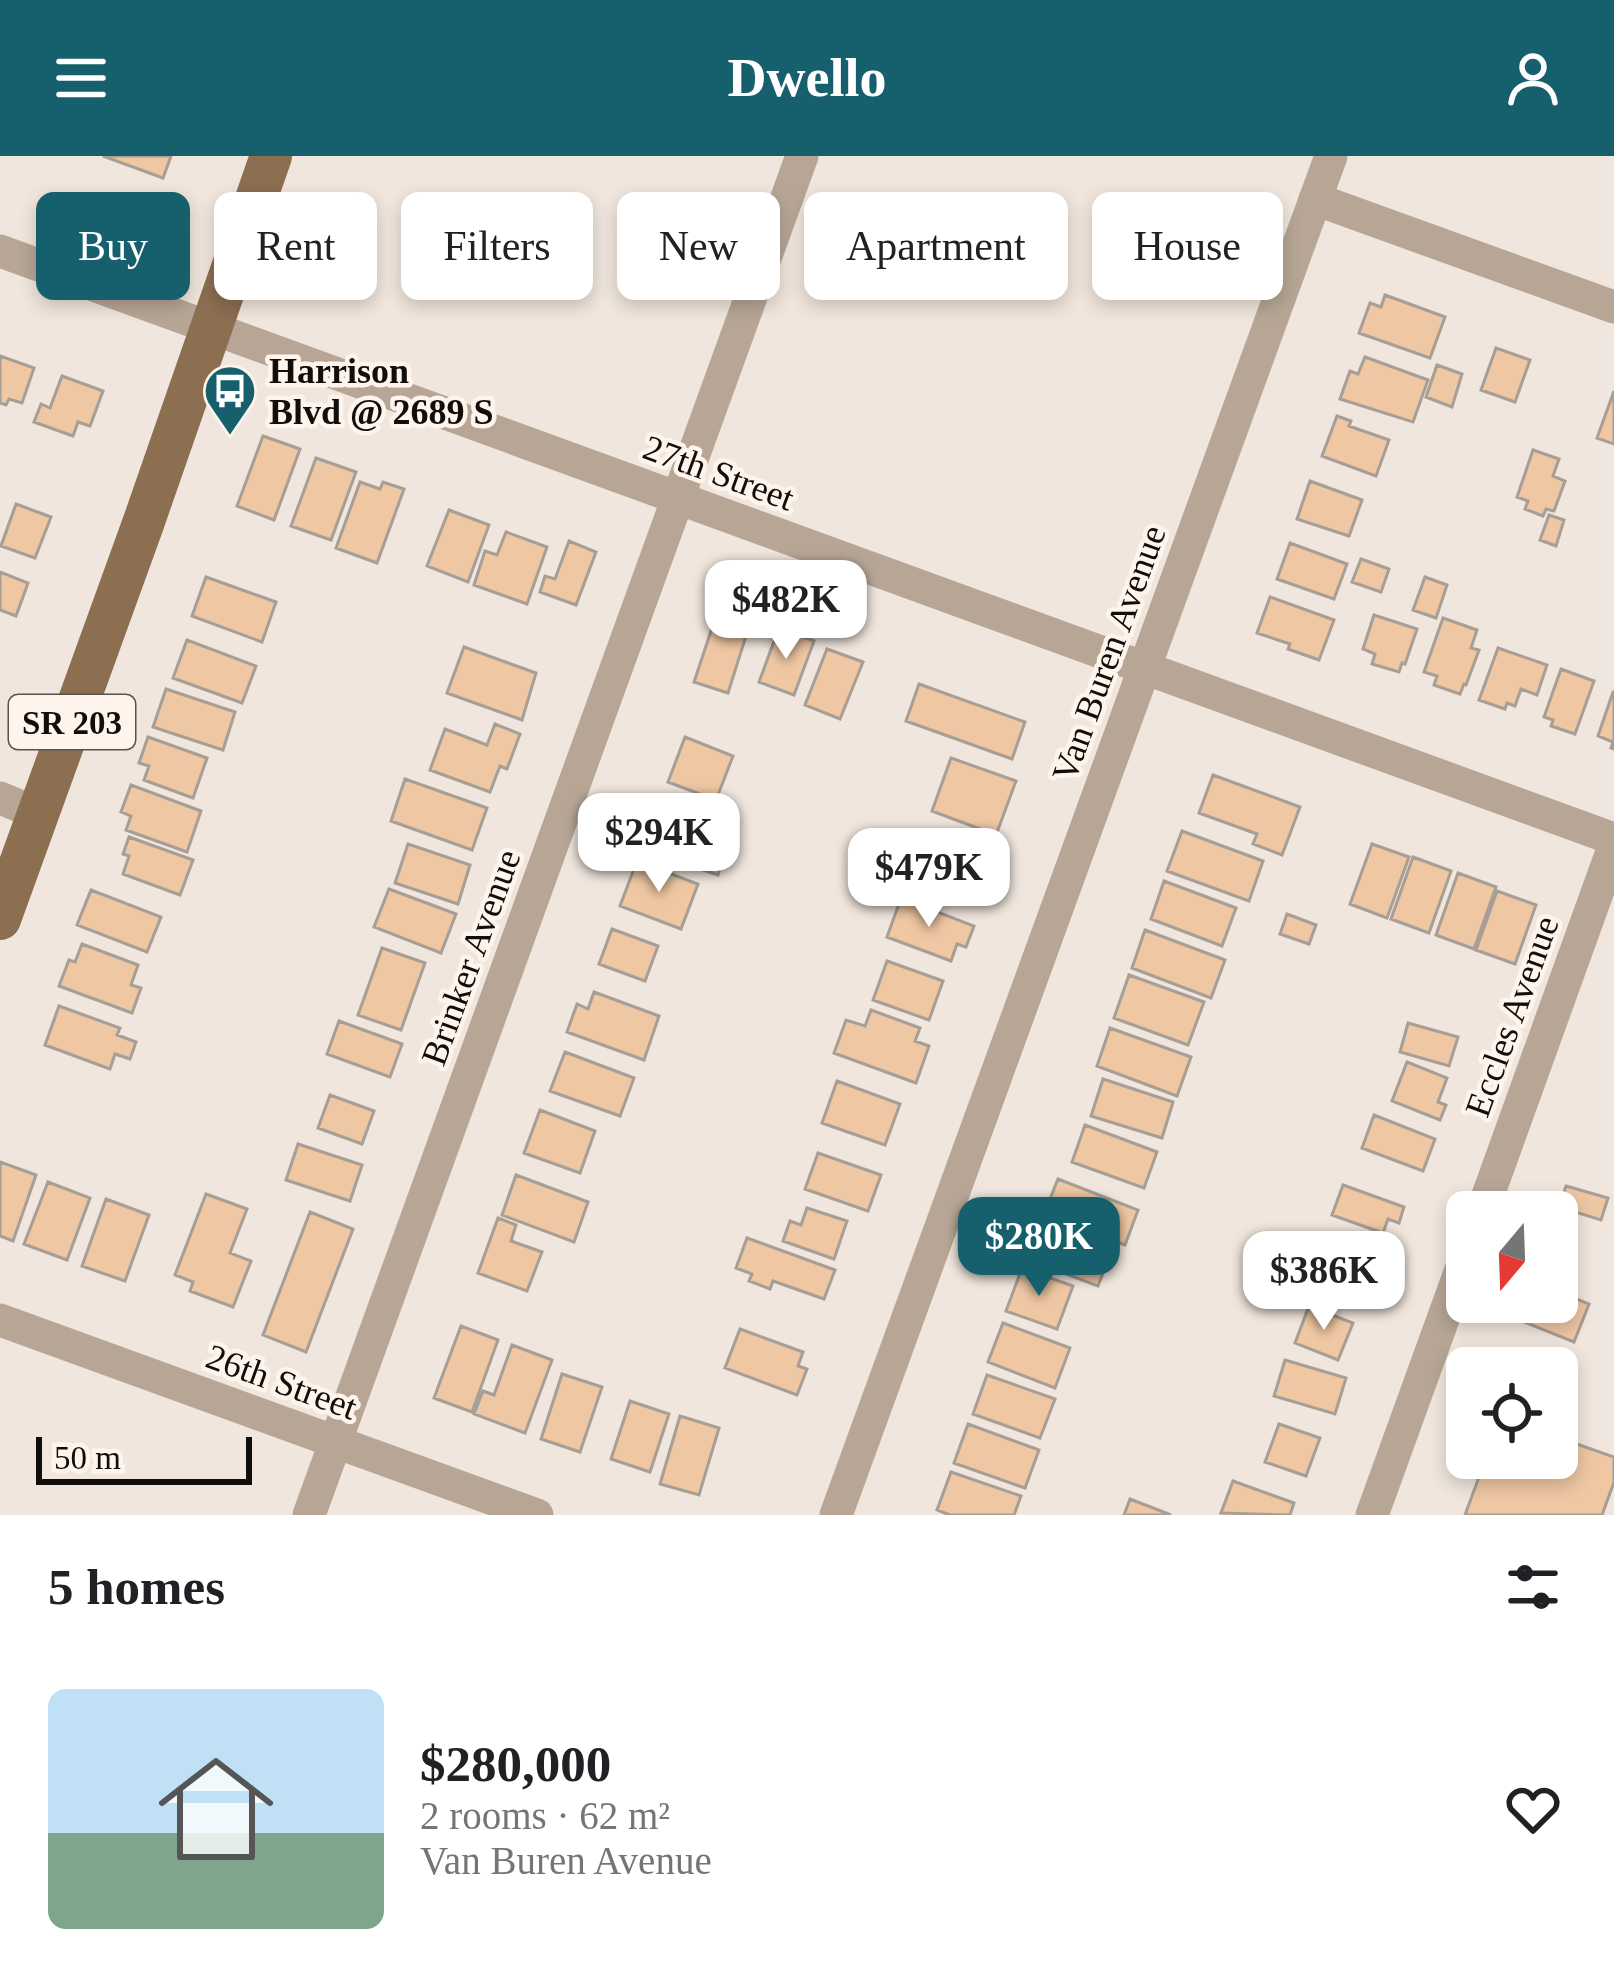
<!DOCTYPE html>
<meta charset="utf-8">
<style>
body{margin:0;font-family:"Times New Roman",serif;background:#f6f6f6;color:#202124;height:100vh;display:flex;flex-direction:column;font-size:45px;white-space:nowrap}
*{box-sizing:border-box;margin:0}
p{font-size:39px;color:#757577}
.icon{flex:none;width:66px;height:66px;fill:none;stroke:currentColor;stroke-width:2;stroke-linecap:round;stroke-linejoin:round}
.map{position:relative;height:1359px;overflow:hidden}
.drawer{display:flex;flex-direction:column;background:#fff;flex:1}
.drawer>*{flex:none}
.banner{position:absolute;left:36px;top:36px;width:1542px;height:108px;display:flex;gap:24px}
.needle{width:78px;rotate:199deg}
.controls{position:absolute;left:1446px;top:1035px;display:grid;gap:24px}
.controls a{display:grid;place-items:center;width:132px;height:132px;border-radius:18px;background:#fff;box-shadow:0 6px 18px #0003;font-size:60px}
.scale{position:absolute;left:36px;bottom:30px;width:216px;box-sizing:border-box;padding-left:12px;border:6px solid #100d0a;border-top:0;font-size:33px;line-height:42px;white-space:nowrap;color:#100d0a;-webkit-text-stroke:9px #fef4eb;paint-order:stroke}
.price{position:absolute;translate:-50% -102px;padding:0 27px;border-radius:24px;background:#fff;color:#222;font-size:39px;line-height:78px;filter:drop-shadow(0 3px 6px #0008)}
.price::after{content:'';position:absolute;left:50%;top:72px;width:36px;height:27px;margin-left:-18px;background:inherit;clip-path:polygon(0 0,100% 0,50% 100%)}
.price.selected{background:#16606e;color:#fff}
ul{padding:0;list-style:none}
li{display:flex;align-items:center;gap:36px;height:300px;padding:0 48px}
li span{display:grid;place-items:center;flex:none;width:336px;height:240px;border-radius:18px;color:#555}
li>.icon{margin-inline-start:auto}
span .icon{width:144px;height:144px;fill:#fffc;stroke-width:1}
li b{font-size:51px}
h2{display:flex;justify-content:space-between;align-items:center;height:144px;padding:0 48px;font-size:51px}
.tag{padding:0 42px;border-radius:18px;background:#fff;box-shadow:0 6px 18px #0003;font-size:42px;line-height:108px}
.tag.selected{background:#16606e;color:#fff}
header{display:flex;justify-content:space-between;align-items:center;height:156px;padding:0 48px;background:#16606e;color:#fff;font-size:54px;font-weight:700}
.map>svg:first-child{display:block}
.building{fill:#efc7a3;stroke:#a79e95;stroke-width:3}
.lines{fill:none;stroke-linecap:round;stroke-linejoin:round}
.minor{stroke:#b7a696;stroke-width:33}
.major{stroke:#8c6e51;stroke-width:42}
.labels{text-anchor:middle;stroke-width:9;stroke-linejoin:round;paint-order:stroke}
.shield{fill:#fef4eb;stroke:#57524e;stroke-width:3}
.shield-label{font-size:33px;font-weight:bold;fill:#100d0a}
.poi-label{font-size:36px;font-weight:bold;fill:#100d0a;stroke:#fef4eb;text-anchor:start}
.street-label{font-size:36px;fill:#100d0a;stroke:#fef4eb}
</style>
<header><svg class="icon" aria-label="menu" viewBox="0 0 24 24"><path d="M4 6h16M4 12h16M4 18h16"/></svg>Dwello<svg class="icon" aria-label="person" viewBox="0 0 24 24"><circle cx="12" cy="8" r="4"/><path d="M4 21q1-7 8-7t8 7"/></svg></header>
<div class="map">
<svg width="1614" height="1359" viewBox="0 0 1614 1359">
<rect width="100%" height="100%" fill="#f0e6dd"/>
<path class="building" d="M103,0H171L163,22Z
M1385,139L1445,161L1430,202L1359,177L1370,147L1381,151Z
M1496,192L1530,204L1515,246L1481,234Z
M0,200L34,212L22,247L9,243L6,249L0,247Z
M1365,201L1428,224L1413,266L1340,243L1350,215L1358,218Z
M1437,209L1462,218L1452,251L1426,241Z
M62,220L103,235L90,270L78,266L73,280L34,266L41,248L50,252Z
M1614,235V288L1597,282Z
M1337,260L1351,265L1349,270L1389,284L1376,320L1322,300Z
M263,280L300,293L274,364L237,350Z
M1533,294L1559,303L1553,320L1565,325L1554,355L1546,353L1543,360L1525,353L1528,345L1517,341Z
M316,302L356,316L331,384L291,370Z
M1310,325L1362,344L1349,380L1297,363Z
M360,326L380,333L383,326L404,333L377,407L336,392Z
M16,348L51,361L35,402L1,390Z
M449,354L489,369L468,426L427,410Z
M1549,359L1564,364L1556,390L1540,384Z
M506,376L547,391L527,448L474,429L485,395L497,399Z
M569,385L596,396L576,449L540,436L545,420L555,423Z
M1290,387L1347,408L1334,443L1277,423Z
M1361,403L1389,413L1381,436L1352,426Z
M0,416L28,427L16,460L0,454Z
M206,421L276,446L262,486L192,460Z
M1425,421L1447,429L1436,462L1413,454Z
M1270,441L1334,464L1319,504L1288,493L1290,488L1257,477Z
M1374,459L1417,473L1405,508L1402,507L1399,516L1372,508L1375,498L1363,493Z
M1443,462L1477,474L1471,492L1479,494L1466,529L1464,528L1460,538L1434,529L1437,520L1424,516Z
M713,469L746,480L728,537L694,526Z
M779,472L814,485L794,539L759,526Z
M187,484L256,510L242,547L173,522Z
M464,491L536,517L522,564L447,537Z
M1498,492L1547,509L1537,539L1521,533L1515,550L1507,547L1505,553L1479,544Z
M827,493L863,506L840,563L805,549Z
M1561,513L1594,525L1575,578L1551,570L1553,564L1544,561Z
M919,528L1025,566L1012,603L906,565Z
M166,533L235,556L223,594L153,571Z
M1613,536H1614V593L1611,592L1613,586L1598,580Z
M495,568L520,578L507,613L500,610L490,636L430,614L445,573L487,589Z
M148,581L207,602L193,642L144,624L149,610L139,607Z
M685,581L733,600L716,644L668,626Z
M951,602L1016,625L996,679L932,655Z
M1213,619L1300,651L1282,699L1253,688L1257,678L1199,657Z
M405,623L487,652L472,694L391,665Z
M131,629L201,655L187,696L126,674L131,660L121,656Z
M661,648L724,668L715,693L725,696L718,719L636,691L645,663L655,666Z
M1182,675L1263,705L1249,745L1167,715Z
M129,681L193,704L180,739L123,718L129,700L123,698Z
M923,682L986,703L981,716L991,720L981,747L909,721Z
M408,688L470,709L458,748L395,727Z
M1372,688L1409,701L1387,762L1350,748Z
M1413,701L1451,715L1429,777L1391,763Z
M637,705L698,728L681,773L620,750Z
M1458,717L1496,731L1474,793L1436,779Z
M1164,725L1236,752L1222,790L1151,763Z
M389,733L456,758L441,797L374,771Z
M91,734L161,761L147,796L77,769Z
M1497,735L1536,749L1515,808L1476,794Z
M901,742L974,770L966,791L957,788L951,805L887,781Z
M1287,758L1316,769L1309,788L1280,778Z
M612,773L658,790L645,825L599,808Z
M1145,774L1225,804L1211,842L1132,812Z
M82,788L138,809L131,829L141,832L132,857L59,830L69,804L75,806Z
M382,792L425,807L401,874L358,859Z
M887,805L943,825L929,864L873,844Z
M1129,819L1204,846L1188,889L1114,862Z
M594,836L659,860L644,904L567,876L577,848L588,853Z
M59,850L120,872L117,879L136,886L130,903L115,898L110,913L45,889Z
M871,854L920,872L915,885L929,890L916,927L834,897L846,864L865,870Z
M339,865L402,888L390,921L327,898Z
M1408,867L1458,881L1449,910L1400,896Z
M1110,872L1191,901L1177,940L1097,910Z
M565,896L634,922L620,960L550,935Z
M1407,906L1447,922L1438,946L1446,949L1440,964L1392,945Z
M1103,923L1173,946L1162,982L1091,960Z
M837,925L900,948L885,989L822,967Z
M330,939L374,955L362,988L318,972Z
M540,954L595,975L580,1017L524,997Z
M1374,959L1435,983L1423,1015L1362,992Z
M1085,969L1157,996L1144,1032L1072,1006Z
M298,988L362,1009L350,1045L286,1024Z
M818,997L881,1019L868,1055L805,1033Z
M0,1006L36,1019L13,1085L0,1080Z
M516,1019L588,1046L574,1086L502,1059Z
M1058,1023L1138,1054L1125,1089L1044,1058Z
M48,1026L90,1042L67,1104L24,1088Z
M1343,1029L1404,1051L1399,1067L1388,1063L1383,1077L1332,1059Z
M1566,1030L1608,1042L1601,1064L1559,1051Z
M206,1038L247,1053L230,1097L251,1105L233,1151L190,1135L193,1126L175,1119Z
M106,1043L149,1059L125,1125L82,1110Z
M807,1052L847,1065L834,1103L783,1085L790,1065L801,1069Z
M310,1056L353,1073L306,1196L263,1179Z
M498,1062L516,1069L511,1085L542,1096L527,1135L478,1117Z
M1038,1067L1111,1096L1098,1130L1024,1102Z
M747,1082L835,1114L824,1143L773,1125L770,1133L749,1125L752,1118L736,1112Z
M1336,1084L1383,1101L1376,1119L1385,1123L1377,1145L1321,1125Z
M1022,1112L1073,1130L1057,1173L1006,1155Z
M1557,1135L1589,1148L1574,1186L1524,1166L1532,1146H1557Z
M1309,1150L1353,1167L1338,1204L1295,1187Z
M1003,1167L1070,1192L1055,1232L988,1206Z
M461,1170L498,1184L472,1256L434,1242Z
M740,1173L803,1196L798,1210L807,1213L797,1239L725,1212Z
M512,1189L552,1204L525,1277L474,1258L483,1235L494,1239Z
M1285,1204L1346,1222L1335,1258L1274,1240Z
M562,1218L602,1231L580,1296L541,1283Z
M987,1219L1055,1243L1040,1282L973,1258Z
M630,1245L669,1258L650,1316L611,1303Z
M680,1260L719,1272L699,1339L660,1328Z
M968,1268L1039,1294L1025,1332L954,1307Z
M1279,1268L1320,1282L1306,1320L1265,1306Z
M1557,1281L1614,1301V1326L1602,1359H1465L1486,1302H1557Z
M951,1316L1021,1340L1014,1359H950L937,1354Z
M1233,1325L1294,1347L1290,1359L1221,1357Z
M1130,1343L1171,1359H1124Z"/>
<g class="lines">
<path class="minor" d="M1315,43L1614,151
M0,95L1614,683
M0,642L39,658
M1482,1056L1614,690
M0,1164L537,1359
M309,1359L802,0
M836,1359L1331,0
M1372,1359L1467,1097"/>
<path class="major" d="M0,763L143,368L271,0"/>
</g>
<defs>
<g id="bus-pin" transform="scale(2.7)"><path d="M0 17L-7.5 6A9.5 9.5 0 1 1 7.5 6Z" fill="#16606e" stroke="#fef4eb"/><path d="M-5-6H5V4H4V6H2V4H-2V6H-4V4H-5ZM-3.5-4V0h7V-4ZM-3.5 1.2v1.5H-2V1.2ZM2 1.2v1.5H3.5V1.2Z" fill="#fff"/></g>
</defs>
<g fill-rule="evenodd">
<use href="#bus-pin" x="230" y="235"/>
</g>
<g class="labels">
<rect class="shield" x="9" y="539" width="126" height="54" rx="9"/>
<g class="shield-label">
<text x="72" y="578">SR 203</text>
</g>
<g class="poi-label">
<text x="269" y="227">Harrison<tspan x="269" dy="41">Blvd @ 2689 S</tspan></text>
</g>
<g class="street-label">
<text transform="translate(719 316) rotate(20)" y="13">27th Street</text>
<text transform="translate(1108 497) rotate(-70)" y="13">Van Buren Avenue</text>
<text transform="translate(470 801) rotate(-70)" y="13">Brinker Avenue</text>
<text transform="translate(1511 860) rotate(-70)" y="13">Eccles Avenue</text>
<text transform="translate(282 1225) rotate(20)" y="13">26th Street</text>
</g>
</g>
</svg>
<div class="controls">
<a><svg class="needle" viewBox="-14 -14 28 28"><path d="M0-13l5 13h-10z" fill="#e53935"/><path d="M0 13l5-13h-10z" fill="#757577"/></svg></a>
<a><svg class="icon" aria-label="locate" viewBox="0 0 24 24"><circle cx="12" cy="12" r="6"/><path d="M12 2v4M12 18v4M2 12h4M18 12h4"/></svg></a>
</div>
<div class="scale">50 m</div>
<b class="price" style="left:786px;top:506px">$482K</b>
<b class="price" style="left:659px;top:739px">$294K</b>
<b class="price" style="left:929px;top:774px">$479K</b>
<b class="price selected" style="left:1039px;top:1143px">$280K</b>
<b class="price" style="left:1324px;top:1177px">$386K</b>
<div class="banner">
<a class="tag selected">Buy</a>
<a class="tag">Rent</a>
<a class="tag">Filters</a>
<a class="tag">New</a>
<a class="tag">Apartment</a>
<a class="tag">House</a>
</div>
</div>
<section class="drawer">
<h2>5 homes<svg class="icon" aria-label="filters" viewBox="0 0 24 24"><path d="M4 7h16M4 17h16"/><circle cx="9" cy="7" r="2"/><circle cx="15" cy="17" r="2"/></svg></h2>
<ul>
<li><span style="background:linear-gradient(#bfe0f5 60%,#7fa58c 0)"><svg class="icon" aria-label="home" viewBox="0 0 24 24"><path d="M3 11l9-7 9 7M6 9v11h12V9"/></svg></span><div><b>$280,000</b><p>2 rooms · 62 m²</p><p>Van Buren Avenue</p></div><svg class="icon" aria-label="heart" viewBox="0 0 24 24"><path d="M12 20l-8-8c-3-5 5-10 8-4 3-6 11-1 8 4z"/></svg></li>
</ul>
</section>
